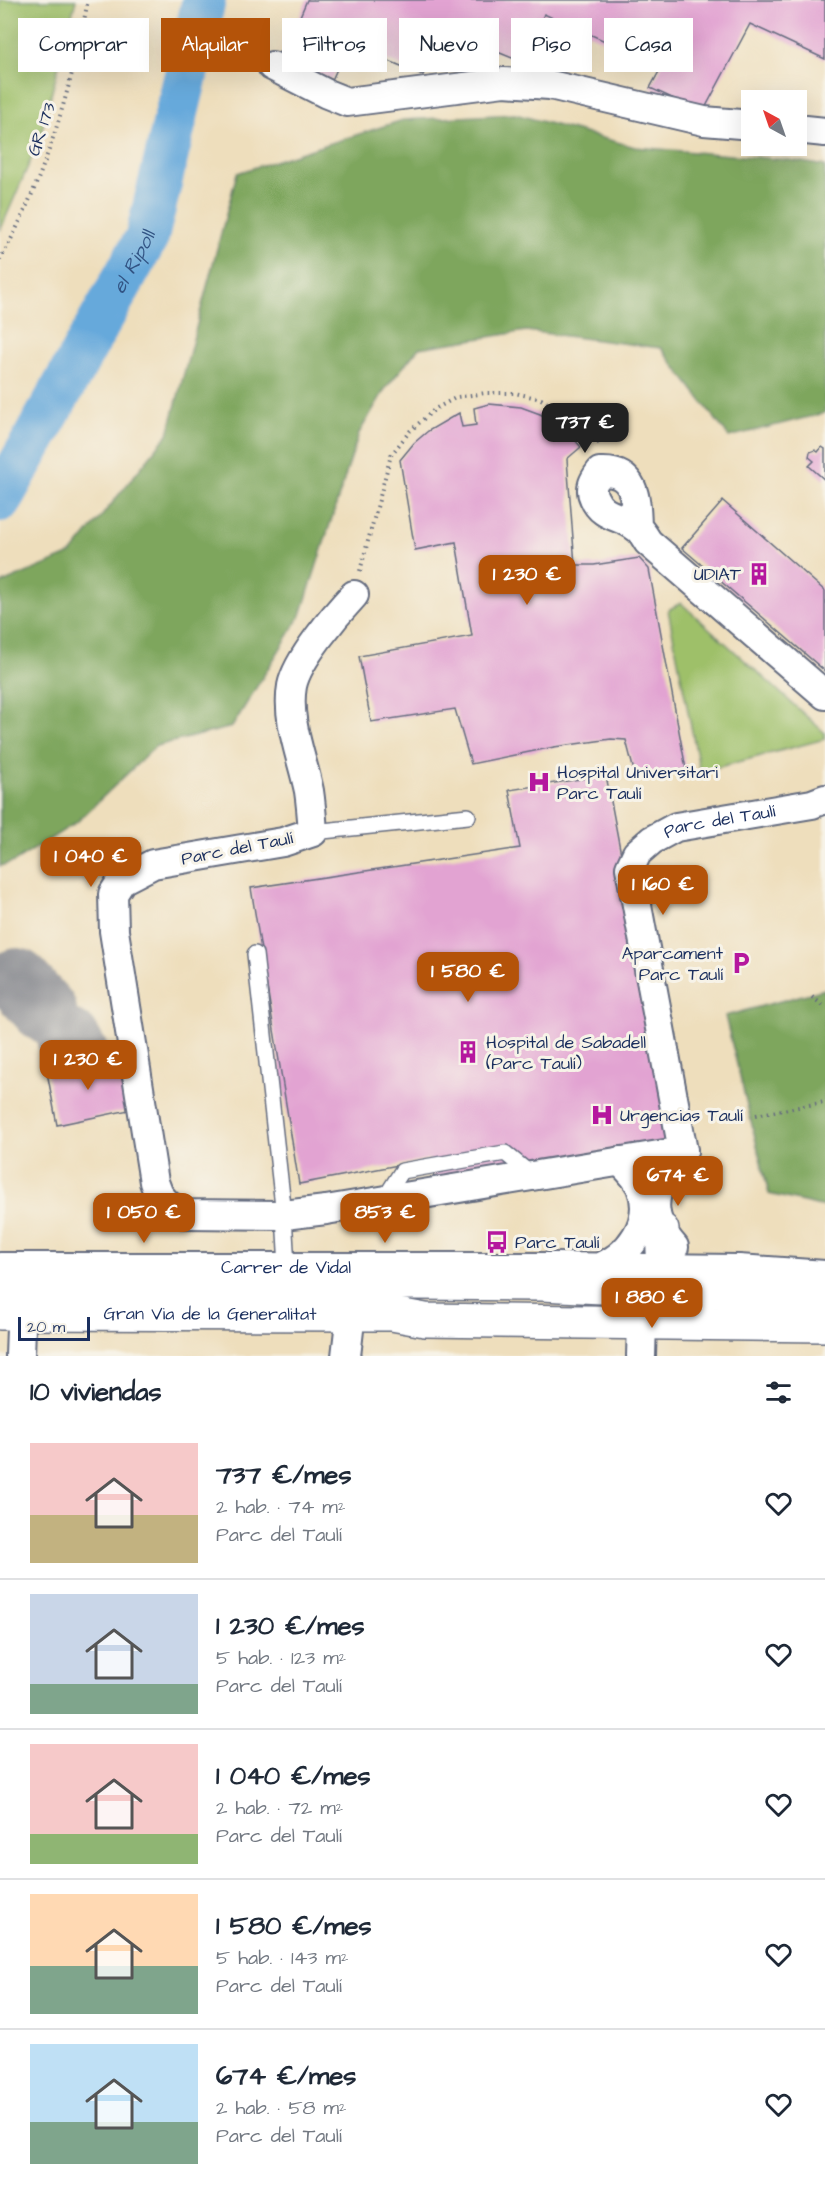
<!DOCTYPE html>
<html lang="es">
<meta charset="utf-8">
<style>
body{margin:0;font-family:"Architects Daughter",sans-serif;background:#f6f6f7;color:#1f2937;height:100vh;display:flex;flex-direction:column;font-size:22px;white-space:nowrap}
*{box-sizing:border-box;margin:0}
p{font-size:20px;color:#747a83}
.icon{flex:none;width:33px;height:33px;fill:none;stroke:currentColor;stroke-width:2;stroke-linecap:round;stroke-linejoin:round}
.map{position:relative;height:1356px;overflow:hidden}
.drawer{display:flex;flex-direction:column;background:#fff;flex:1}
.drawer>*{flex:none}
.top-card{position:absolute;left:18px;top:18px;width:789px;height:54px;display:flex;gap:12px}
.needle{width:39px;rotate:320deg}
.fabs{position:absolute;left:741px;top:90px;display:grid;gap:12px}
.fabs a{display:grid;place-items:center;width:66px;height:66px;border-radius:0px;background:#fff;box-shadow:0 6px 24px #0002;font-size:30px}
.scale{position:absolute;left:18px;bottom:15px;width:72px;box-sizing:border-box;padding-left:6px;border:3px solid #1b2f5e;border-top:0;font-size:16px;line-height:21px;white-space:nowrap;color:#1b2f5e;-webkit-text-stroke:4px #f7f3e8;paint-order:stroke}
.price{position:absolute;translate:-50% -51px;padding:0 14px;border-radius:12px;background:#b45309;color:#fff;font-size:20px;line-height:39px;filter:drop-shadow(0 2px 3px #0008)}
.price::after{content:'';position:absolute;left:50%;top:36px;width:18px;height:14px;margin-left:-9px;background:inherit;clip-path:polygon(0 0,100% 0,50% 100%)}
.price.selected{background:#222;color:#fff}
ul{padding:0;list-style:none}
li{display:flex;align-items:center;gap:18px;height:150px;padding:0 30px}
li+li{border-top:2px solid #e0e1e3}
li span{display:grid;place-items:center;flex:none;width:168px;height:120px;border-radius:0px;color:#555}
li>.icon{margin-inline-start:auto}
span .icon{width:72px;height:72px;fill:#fffc;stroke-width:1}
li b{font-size:26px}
h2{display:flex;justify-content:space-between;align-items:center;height:72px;padding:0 30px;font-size:26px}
.tag{padding:0 21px;border-radius:0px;background:#fff;box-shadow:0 6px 24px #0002;font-size:21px;line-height:54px}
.tag.selected{background:#b45309;color:#fff}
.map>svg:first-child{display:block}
.green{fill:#9ec069;stroke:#5c7864;stroke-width:1.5}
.forest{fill:#7ea65d;stroke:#4c6a5e;stroke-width:1.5}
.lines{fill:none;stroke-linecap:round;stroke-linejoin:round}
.river{stroke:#66a9db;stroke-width:44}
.taxiway{stroke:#84868d;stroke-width:64}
.building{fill:#e2a3d2}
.service-casing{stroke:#656c7f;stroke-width:18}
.minor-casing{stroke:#656c7f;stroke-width:32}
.tertiary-casing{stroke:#656c7f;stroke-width:36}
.path{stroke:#656c7f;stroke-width:4;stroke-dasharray:1.5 4.5;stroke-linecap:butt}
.service{stroke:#fff;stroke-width:15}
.minor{stroke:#fff;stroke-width:28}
.tertiary{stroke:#fff;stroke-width:33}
.labels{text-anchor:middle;stroke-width:6;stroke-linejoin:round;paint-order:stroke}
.street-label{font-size:18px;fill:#1b2f5e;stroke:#f7f3e8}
.poi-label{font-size:18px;fill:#1b2f5e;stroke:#f7f3e8;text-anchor:start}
.water-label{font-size:20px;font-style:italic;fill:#325484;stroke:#f7f3e8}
</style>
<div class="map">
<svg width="825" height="1356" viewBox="0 0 825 1356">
<rect width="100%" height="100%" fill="#f7f3e8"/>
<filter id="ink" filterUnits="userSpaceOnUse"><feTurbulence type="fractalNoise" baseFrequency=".0167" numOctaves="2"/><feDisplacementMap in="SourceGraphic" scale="12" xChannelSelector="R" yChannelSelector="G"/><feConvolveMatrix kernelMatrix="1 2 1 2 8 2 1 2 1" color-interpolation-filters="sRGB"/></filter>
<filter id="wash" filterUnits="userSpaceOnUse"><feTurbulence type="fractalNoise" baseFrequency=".008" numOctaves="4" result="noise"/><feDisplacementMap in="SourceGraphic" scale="24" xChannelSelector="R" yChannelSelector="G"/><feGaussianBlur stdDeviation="1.35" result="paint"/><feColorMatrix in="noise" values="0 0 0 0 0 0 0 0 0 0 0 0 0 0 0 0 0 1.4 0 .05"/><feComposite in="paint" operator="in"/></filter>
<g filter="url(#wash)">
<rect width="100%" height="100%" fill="#eedebc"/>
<path class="green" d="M0,0H76L39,141L0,231Z
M681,603L825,733V739L700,772L668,610Z"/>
<path class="forest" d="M515,114L635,147L790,160L825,166V413L729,437L661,348L526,331L419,348L385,389L359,433L301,615L232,727L156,746L77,822L14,862L0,866V584L71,554L168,434L237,173L403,120Z
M825,989V1207L769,1194L725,1016Z"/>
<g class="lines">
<path class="river" id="s1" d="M0,500L147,237L204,0"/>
<path class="taxiway" d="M17,980L45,1011
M69,1041L83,1065"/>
</g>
<g id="blocks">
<path class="building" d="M307,0H825V59L750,24L703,112L650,88L662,66L544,14L531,45L512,58L495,51L489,59L442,41L423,75L367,52L356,64L342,58L332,80L300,65L311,46L292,35Z
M489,404L521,407L540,414L564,427L581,447L567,459L575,565H594L639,558L649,569L686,769L636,779L626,740L611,739L554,747L471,764L455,709L371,722L359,656L472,636L456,542L415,550L400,460L414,443L428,431L459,413L462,427L476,425L474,408Z
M822,447L825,449V480L809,466L814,461L809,457L810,452L815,450L818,452Z
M723,501L825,591V671L682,548Z
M606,775L675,1140L435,1182L429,1159L299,1184L251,888L520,848L509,790Z
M118,1058L129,1110L57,1125L47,1072Z"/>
</g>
</g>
<g filter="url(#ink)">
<use href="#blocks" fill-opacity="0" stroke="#656c7f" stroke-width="1.5"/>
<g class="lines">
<g class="service-casing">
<path id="service" d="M313,832L468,816
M255,954L284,1215L287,1267
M383,1201L402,1171L505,1153L533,1176"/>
</g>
<g class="minor-casing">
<g id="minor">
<path d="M272,66L327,94L347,102L504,82L550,85L704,121L752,125"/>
<path d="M796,129L825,132"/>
<path d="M637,527C636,499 636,470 600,472C594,480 589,488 594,498C602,518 621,515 636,527C641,530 645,537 648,542L825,695"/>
<path d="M354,595C336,614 297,660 292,686C286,720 302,757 309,791C311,804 312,818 313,832L283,842L153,864L122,880L113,894L114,931L154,1182L159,1195L168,1205L184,1214L284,1215L326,1210L683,1151"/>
<path id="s2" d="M674,1247C658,1229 648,1205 662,1182C668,1171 678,1164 683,1151L630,868L637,853L652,840L676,827L812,804L825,799"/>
<path id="s3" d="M0,1267H554L739,1269L825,1275"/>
<path d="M596,1269C629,1257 655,1222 641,1187C636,1176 628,1169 620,1161"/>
<path d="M20,1356L21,1327"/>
<path d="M346,1356L349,1330L347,1292"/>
<path d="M641,1356L642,1322"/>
</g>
</g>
<g class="tertiary-casing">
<g id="tertiary">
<path d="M0,1288L412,1283L542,1284L660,1290L825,1294"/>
<path d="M645,1304C671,1295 662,1251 662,1230"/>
<path id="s4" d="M0,1313L392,1314L425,1320L825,1325"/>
</g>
</g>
<path class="path" d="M0,260C45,179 71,90 88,0
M360,571L391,455L410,431L435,409L457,397L486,393H515L541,399L567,415L602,446
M812,997L825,1007
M756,1115L825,1102"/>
<use href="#service" class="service"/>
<use href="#minor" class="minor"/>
<use href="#tertiary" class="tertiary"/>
</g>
</g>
<defs>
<g id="building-bare" transform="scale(1.8)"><path d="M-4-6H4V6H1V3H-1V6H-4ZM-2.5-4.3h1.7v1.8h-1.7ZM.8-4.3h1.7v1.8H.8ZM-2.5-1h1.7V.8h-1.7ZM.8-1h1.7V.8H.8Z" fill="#b5179e" stroke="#f7f3e8" stroke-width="2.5" paint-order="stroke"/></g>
<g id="hospital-bare" transform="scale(1.8)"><path d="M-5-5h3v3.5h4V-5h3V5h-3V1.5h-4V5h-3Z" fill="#b5179e" stroke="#f7f3e8" stroke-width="2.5" paint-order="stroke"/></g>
<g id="parking-bare" transform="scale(1.8)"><path d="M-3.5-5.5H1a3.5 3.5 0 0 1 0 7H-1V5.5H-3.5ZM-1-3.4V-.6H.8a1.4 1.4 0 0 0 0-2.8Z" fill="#b5179e" stroke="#f7f3e8" stroke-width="2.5" paint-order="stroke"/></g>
<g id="bus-bare" transform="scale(1.8)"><path d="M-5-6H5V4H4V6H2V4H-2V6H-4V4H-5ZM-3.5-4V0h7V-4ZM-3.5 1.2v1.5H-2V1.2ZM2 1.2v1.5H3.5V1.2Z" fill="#b5179e" stroke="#f7f3e8" stroke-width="2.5" paint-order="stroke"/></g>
</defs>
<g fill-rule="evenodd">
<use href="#building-bare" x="759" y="574"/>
<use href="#hospital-bare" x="539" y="782"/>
<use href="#parking-bare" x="741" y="963"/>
<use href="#building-bare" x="468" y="1052"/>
<use href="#hospital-bare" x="602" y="1115"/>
<use href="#bus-bare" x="497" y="1242"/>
</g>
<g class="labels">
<g class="street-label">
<text transform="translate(41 129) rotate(-72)" y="6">GR 173</text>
<text dy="6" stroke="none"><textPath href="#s2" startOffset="504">Parc del Taulí</textPath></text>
<text transform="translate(237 848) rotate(-11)" y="6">Parc del Taulí</text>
<text dy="6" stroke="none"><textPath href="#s3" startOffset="286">Carrer de Vidal</textPath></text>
<text dy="6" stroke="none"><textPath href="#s4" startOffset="210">Gran Via de la Generalitat</textPath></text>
</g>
<g class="poi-label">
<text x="741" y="580" text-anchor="end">UDIAT</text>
<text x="557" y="778">Hospital Universitari<tspan x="557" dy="21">Parc Taulí</tspan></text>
<text x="723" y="959" text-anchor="end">Aparcament<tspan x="723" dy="21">Parc Taulí</tspan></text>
<text x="486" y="1048">Hospital de Sabadell<tspan x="486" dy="21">(Parc Taulí)</tspan></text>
<text x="620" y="1121">Urgencias Taulí</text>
<text x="515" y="1248">Parc Taulí</text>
</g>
<g class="water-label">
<text dy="7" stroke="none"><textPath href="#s1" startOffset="273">el Ripoll</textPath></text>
</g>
</g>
</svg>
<div class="fabs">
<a><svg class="needle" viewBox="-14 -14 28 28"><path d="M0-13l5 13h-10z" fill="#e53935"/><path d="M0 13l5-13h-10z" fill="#747a83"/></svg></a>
</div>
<div class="scale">20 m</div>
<b class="price selected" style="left:585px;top:454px">737 €</b>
<b class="price" style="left:527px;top:606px">1 230 €</b>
<b class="price" style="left:91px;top:888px">1 040 €</b>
<b class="price" style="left:663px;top:916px">1 160 €</b>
<b class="price" style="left:468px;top:1003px">1 580 €</b>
<b class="price" style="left:88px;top:1091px">1 230 €</b>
<b class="price" style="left:678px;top:1207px">674 €</b>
<b class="price" style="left:144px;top:1244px">1 050 €</b>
<b class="price" style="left:385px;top:1244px">853 €</b>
<b class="price" style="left:652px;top:1329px">1 880 €</b>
<div class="top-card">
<a class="tag">Comprar</a>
<a class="tag selected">Alquilar</a>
<a class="tag">Filtros</a>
<a class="tag">Nuevo</a>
<a class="tag">Piso</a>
<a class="tag">Casa</a>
</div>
</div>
<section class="drawer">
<h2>10 viviendas<svg class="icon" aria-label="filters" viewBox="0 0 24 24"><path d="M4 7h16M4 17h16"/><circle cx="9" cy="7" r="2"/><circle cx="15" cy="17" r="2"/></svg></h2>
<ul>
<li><span style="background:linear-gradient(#f6c9c9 60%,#c2b280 0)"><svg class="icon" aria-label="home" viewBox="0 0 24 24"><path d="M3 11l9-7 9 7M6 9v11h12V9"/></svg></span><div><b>737 €/mes</b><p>2 hab. · 74 m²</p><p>Parc del Taulí</p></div><svg class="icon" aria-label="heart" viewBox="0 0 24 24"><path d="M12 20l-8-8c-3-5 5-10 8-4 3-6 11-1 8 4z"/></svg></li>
<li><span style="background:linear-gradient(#c9d6e8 75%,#7fa58c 0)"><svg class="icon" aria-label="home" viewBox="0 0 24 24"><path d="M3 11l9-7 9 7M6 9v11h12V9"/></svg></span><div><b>1 230 €/mes</b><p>5 hab. · 123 m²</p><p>Parc del Taulí</p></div><svg class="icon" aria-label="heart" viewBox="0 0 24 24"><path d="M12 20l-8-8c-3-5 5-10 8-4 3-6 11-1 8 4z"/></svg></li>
<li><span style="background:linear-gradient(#f6c9c9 75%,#8fb573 0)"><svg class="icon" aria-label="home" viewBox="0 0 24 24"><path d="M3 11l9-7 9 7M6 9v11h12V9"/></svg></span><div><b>1 040 €/mes</b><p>2 hab. · 72 m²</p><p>Parc del Taulí</p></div><svg class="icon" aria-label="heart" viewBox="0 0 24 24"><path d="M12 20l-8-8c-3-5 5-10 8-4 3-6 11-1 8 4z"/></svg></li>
<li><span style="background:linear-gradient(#ffd9b3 60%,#7fa58c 0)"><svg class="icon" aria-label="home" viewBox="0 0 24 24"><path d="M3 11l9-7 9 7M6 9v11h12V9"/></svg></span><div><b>1 580 €/mes</b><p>5 hab. · 143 m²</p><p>Parc del Taulí</p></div><svg class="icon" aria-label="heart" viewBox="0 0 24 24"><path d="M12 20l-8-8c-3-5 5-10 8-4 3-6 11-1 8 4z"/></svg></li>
<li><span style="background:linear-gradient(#bfe0f5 65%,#7fa58c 0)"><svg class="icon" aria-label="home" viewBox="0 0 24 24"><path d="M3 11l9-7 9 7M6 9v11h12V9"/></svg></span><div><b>674 €/mes</b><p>2 hab. · 58 m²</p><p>Parc del Taulí</p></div><svg class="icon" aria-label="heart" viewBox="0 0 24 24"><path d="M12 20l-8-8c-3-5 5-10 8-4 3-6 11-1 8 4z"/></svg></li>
</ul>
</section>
